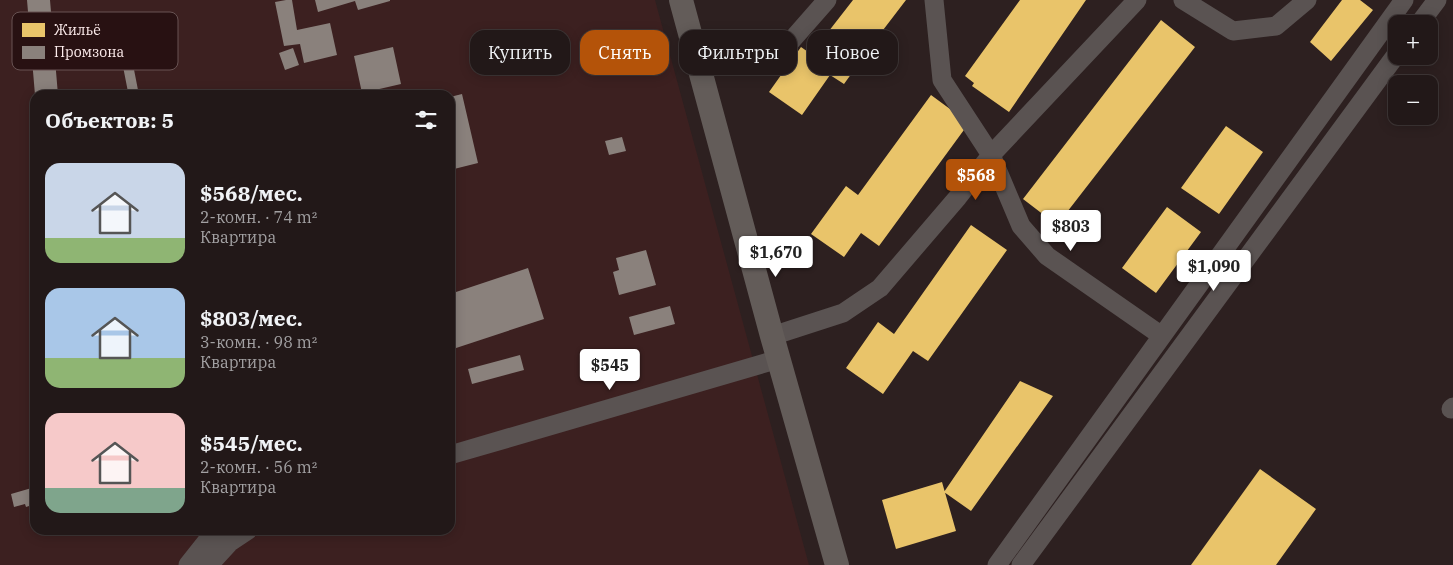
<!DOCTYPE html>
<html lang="ru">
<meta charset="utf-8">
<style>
body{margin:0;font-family:"IBM Plex Serif",serif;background:#2e2525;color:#f1f3f6;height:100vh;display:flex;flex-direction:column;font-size:19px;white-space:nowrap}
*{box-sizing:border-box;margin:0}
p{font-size:16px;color:#a2a0a2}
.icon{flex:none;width:28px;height:28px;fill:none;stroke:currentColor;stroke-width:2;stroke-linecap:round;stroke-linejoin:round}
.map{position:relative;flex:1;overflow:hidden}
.drawer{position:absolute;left:30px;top:90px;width:425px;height:445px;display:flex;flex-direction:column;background:#221818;border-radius:15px;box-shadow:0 2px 12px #0003,0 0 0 1px #3f3737}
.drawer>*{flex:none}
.hud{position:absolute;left:470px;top:30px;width:475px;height:45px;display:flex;gap:10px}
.controls{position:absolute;left:1388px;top:15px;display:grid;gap:10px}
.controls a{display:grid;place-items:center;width:50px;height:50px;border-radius:10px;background:#221818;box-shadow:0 2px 12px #0003,0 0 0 1px #3f3737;font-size:25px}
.price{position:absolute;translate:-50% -42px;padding:0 11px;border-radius:5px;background:#fff;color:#222;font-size:16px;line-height:32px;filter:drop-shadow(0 1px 2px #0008)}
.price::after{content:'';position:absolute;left:50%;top:30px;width:15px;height:11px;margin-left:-8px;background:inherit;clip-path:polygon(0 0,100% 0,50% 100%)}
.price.active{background:#b45309;color:#fff}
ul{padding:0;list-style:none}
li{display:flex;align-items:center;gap:15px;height:125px;padding:0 15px}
li span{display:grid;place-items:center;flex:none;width:140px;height:100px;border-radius:15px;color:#555}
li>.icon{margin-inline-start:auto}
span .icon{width:60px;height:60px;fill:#fffc;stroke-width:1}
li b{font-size:21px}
h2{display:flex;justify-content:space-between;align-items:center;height:60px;padding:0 15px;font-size:21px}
.tag{padding:0 18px;border-radius:15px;background:#221818;box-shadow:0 2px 12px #0003,0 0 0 1px #3f3737;font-size:18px;line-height:45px}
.tag.active{background:#b45309;color:#fff}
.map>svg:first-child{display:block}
.built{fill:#3c2020;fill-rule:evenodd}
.homes{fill:#e9c46a}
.industry{fill:#8a817c}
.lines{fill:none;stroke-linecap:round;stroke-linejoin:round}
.minor{stroke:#5a5352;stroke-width:19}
.major{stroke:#635c59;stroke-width:24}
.key{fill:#281112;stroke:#685353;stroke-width:1}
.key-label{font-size:14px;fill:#fdecec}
</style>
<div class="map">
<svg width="1453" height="565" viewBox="0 0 1453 565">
<rect width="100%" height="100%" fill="#2d2020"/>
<path class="built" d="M0,0H655L809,565H0ZM35,95H450V530H35Z"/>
<path class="homes" d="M853,0H906L880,34L844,84L830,75L802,115L769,92L801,47L811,54Z
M1020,0H1086L1009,112L972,86L974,83L965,76Z
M1342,0H1360L1373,10L1331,61L1310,42Z
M1161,20L1195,47L1057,225L1023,199Z
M931,95L969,123L879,246L861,233L844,257L811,234L846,186L858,195Z
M1226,126L1263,152L1219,214L1181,188Z
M1167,207L1201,232L1156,293L1122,268Z
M971,225L1007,250L928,361L913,351L883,394L846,368L878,322L894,334Z
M1020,381L1053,396L971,511L944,492Z
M1260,469L1316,509L1276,565H1191Z
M942,482L956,531L896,549L882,500Z"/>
<path class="industry" d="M27,0H50L58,95H35Z
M286,0H292L297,30L330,23L337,55L304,63L300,44L284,46L275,2Z
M315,0H390V1L358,10L355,1L318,12Z
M128,39L138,90L128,92L118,41Z
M393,47L401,84L362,93L354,56Z
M293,48L299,65L285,70L279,53Z
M462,94L478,163L450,170V97Z
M622,137L626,151L609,155L605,141Z
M646,250L656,285L619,295L613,272L619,270L616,258Z
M528,268L544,319L450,350V294Z
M670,306L675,324L634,335L629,317Z
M520,355L524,370L472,384L468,369Z
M35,487V504L26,507L25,504L14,507L11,494Z"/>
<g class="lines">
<path class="minor" d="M934,0L942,80L991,155L1021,226L1047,256L1162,336
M1183,0L1233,31L1276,26L1307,0
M1419,24L1437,0
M791,41L827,0
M772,336L843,313L880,288L958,197L991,155L1137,0
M1451,409L1453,407
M450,455L779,359
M188,565L211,536L219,530
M209,565L230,542L248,530
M997,565L1404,0
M1021,565L1396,55"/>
<path class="major" d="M681,0L772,336L837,565"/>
</g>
<rect x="12" y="12" width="166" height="58" rx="8" class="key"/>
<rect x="22" y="23" width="23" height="14" fill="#e9c46a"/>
<rect x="22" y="46" width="23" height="13" fill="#8a817c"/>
<g class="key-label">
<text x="54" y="35">Жильё</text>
<text x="54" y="57">Промзона</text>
</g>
</svg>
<div class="controls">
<a>+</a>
<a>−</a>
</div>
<b class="price active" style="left:976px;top:201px">$568</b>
<b class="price" style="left:1071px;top:252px">$803</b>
<b class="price" style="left:776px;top:278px">$1,670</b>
<b class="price" style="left:1214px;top:292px">$1,090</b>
<b class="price" style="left:610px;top:391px">$545</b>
<div class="hud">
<a class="tag">Купить</a>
<a class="tag active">Снять</a>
<a class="tag">Фильтры</a>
<a class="tag">Новое</a>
</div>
<section class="drawer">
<h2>Объектов: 5<svg class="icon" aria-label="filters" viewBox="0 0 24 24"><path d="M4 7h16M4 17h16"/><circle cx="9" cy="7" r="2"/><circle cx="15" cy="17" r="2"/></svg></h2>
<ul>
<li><span style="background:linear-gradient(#c9d6e8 75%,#8fb573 0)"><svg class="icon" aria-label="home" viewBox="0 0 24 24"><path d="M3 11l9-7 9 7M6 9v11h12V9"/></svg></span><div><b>$568/мес.</b><p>2-комн. · 74 m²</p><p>Квартира</p></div></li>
<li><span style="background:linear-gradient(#a9c7e8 70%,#8fb573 0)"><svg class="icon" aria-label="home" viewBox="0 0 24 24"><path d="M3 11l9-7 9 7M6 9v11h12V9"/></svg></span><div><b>$803/мес.</b><p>3-комн. · 98 m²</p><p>Квартира</p></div></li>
<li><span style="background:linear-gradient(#f6c9c9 75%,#7fa58c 0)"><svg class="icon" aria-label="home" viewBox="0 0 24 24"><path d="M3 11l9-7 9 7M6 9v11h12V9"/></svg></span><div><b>$545/мес.</b><p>2-комн. · 56 m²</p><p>Квартира</p></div></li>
</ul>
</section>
</div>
